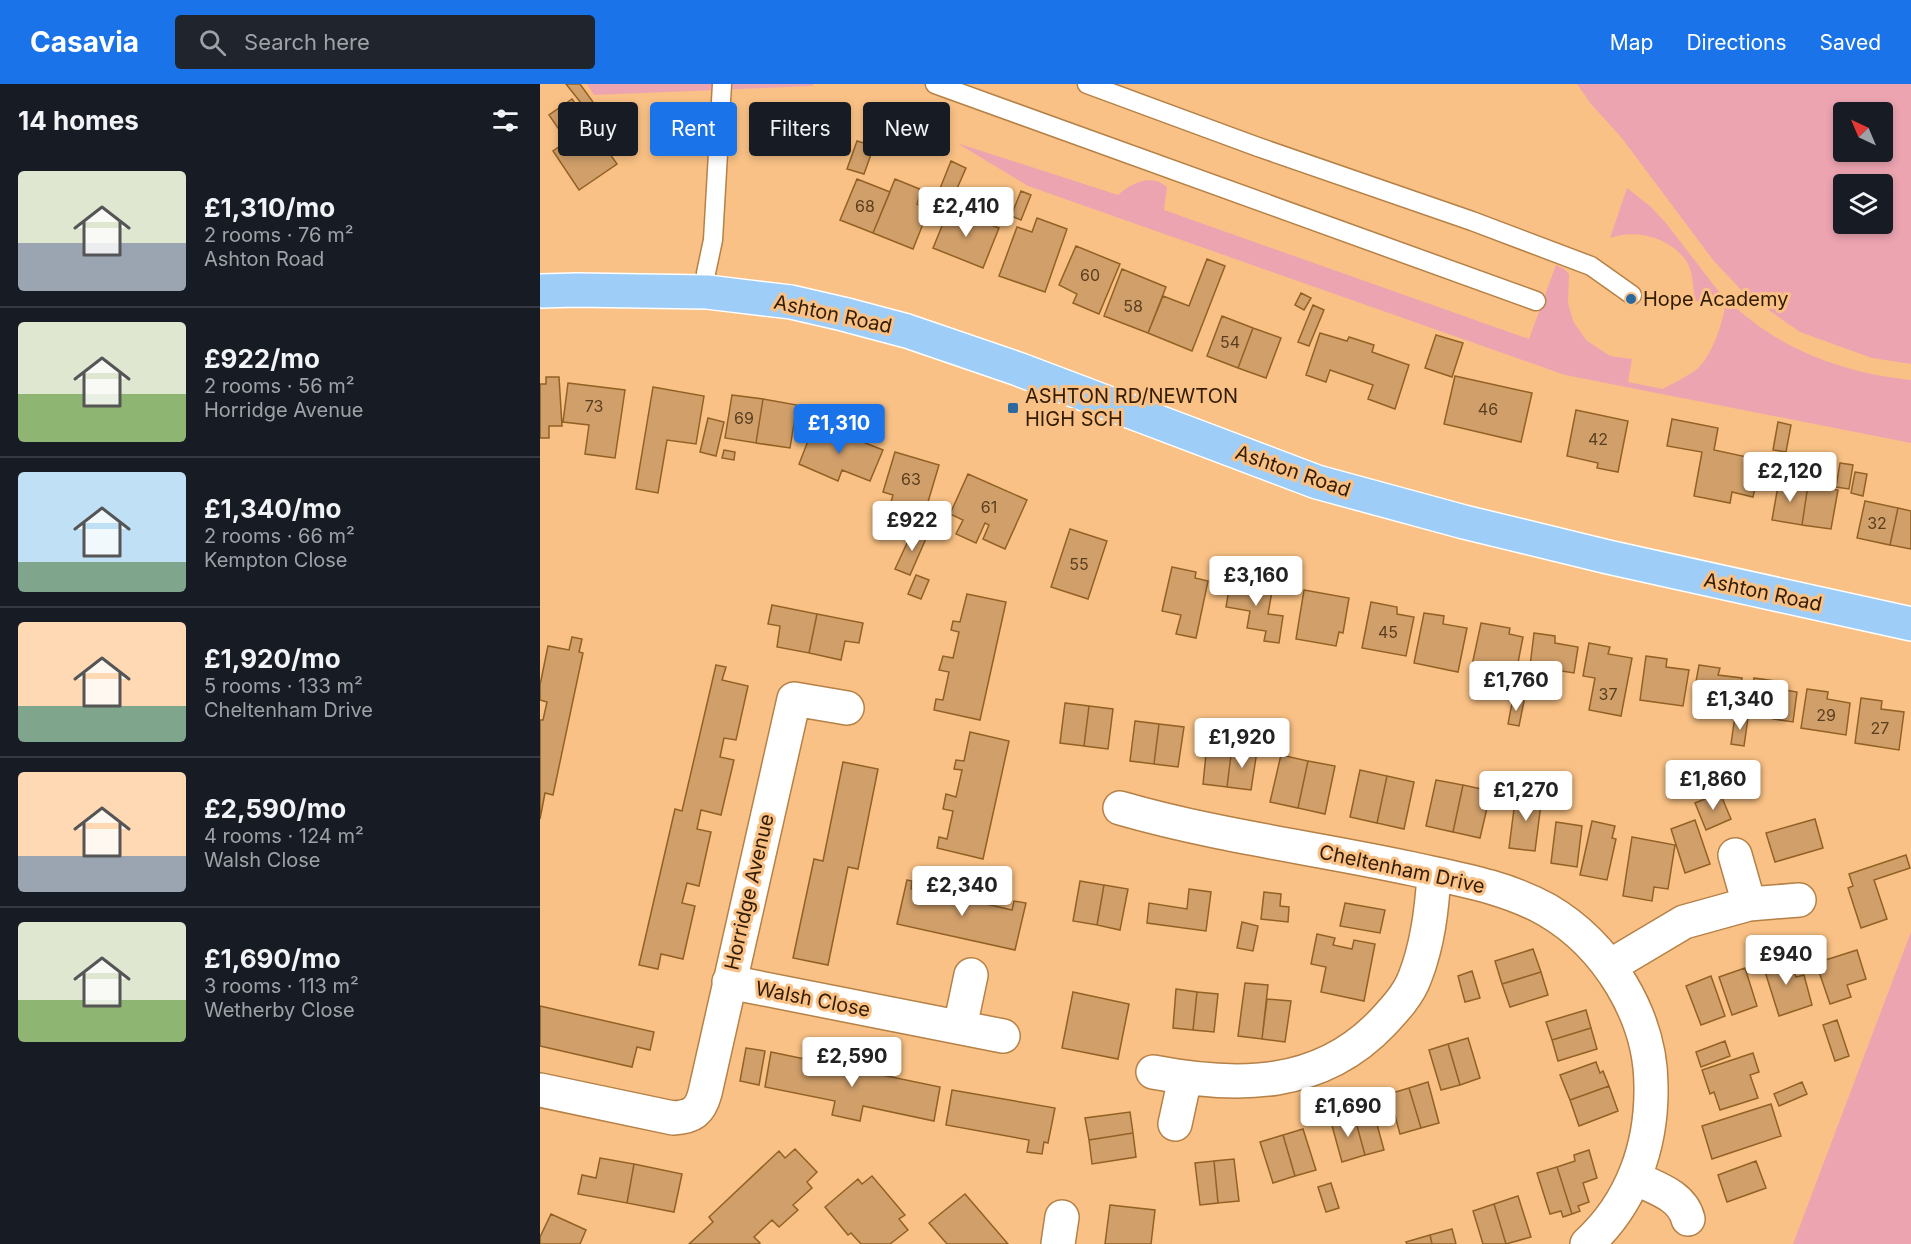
<!DOCTYPE html>
<meta charset="utf-8">
<style>
body{margin:0;font-family:Inter,sans-serif;background:#20242c;color:#f1f3f6;height:100vh;display:flex;flex-direction:column;font-size:22px;white-space:nowrap}
*{box-sizing:border-box;margin:0}
p{font-size:20px;color:#9ea1a6}
.icon{flex:none;width:33px;height:33px;fill:none;stroke:currentColor;stroke-width:2;stroke-linecap:round;stroke-linejoin:round}
.map{position:relative;flex:1;overflow:hidden}
.details{display:flex;flex-direction:column;background:#171b24;width:540px}
.details>*{flex:none}
.guide{position:absolute;left:18px;top:18px;width:570px;height:54px;display:flex;gap:12px}
.needle{width:39px;rotate:316deg}
.fabs{position:absolute;left:1293px;top:18px;display:grid;gap:12px}
.fabs a{display:grid;place-items:center;width:60px;height:60px;border-radius:6px;background:#171b24;box-shadow:0 3px 9px #0003;font-size:30px}
.price{position:absolute;translate:-50% -51px;padding:0 14px;border-radius:6px;background:#fff;color:#222;font-size:20px;line-height:39px;filter:drop-shadow(0 2px 3px #0008)}
.price::after{content:'';position:absolute;left:50%;top:36px;width:18px;height:14px;margin-left:-9px;background:inherit;clip-path:polygon(0 0,100% 0,50% 100%)}
.price.selected{background:#1a73e8;color:#fff}
ul{padding:0;list-style:none}
li{display:flex;align-items:center;gap:18px;height:150px;padding:0 18px}
li+li{border-top:2px solid #363941}
li span{display:grid;place-items:center;flex:none;width:168px;height:120px;border-radius:6px;color:#555}
li>.icon{margin-inline-start:auto}
span .icon{width:72px;height:72px;fill:#fffc;stroke-width:1}
li b{font-size:26px}
h2{display:flex;justify-content:space-between;align-items:center;height:72px;padding:0 18px;font-size:26px}
.chip{padding:0 21px;border-radius:6px;background:#171b24;box-shadow:0 3px 9px #0003;font-size:21px;line-height:54px}
.chip.selected{background:#1a73e8;color:#fff}
header{display:flex;align-items:center;gap:36px;box-sizing:border-box;height:84px;padding:0 30px;background:#1a73e8;color:#fff}
header strong{font-size:28px}
nav{display:flex;gap:33px;margin-inline-start:auto;font-size:21px}
.search{width:420px;height:54px;background:#20242c;display:flex;align-items:center;gap:15px;box-sizing:border-box;padding:0 21px;border-radius:6px;color:#9ea1a6;font-size:22px}
main{display:flex;flex:1;min-height:0}
.map>svg:first-child{display:block}
.green{fill:#eda4b1;fill-rule:evenodd}
.building{fill:#d09f6a;stroke:#936124;stroke-width:1.5}
.lines{fill:none;stroke-linecap:round;stroke-linejoin:round}
.service-casing{stroke:#b58146;stroke-width:21}
.minor-casing{stroke:#b58146;stroke-width:36}
.primary-casing{stroke:#fff;stroke-width:36}
.service{stroke:#fff;stroke-width:18}
.minor{stroke:#fff;stroke-width:33}
.primary{stroke:#9ecef8;stroke-width:33}
.poi-dot{fill:#2b6aa1;stroke:#f9c185;stroke-width:2}
.labels{text-anchor:middle;stroke-width:6;stroke-linejoin:round;paint-order:stroke}
.number-label{font-size:16px;fill:#5a3e1e}
.poi-label{font-size:20px;fill:#321d04;stroke:#f9c185;text-anchor:start}
.street-label{font-size:20px;fill:#321d04;stroke:#f9c185}
</style>
<header>
<strong>Casavia</strong>
<div class="search"><svg class="icon" aria-label="search" viewBox="0 0 24 24"><circle cx="10" cy="10" r="6"/><path d="M15 15l6 6"/></svg>Search here</div>
<nav><a>Map</a><a>Directions</a><a>Saved</a></nav>
</header>
<main>
<section class="details">
<h2>14 homes<svg class="icon" aria-label="filters" viewBox="0 0 24 24"><path d="M4 7h16M4 17h16"/><circle cx="9" cy="7" r="2"/><circle cx="15" cy="17" r="2"/></svg></h2>
<ul>
<li><span style="background:linear-gradient(#dfe7d0 60%,#9aa5b1 0)"><svg class="icon" aria-label="home" viewBox="0 0 24 24"><path d="M3 11l9-7 9 7M6 9v11h12V9"/></svg></span><div><b>£1,310/mo</b><p>2 rooms · 76 m²</p><p>Ashton Road</p></div></li>
<li><span style="background:linear-gradient(#dfe7d0 60%,#8fb573 0)"><svg class="icon" aria-label="home" viewBox="0 0 24 24"><path d="M3 11l9-7 9 7M6 9v11h12V9"/></svg></span><div><b>£922/mo</b><p>2 rooms · 56 m²</p><p>Horridge Avenue</p></div></li>
<li><span style="background:linear-gradient(#bfe0f5 75%,#7fa58c 0)"><svg class="icon" aria-label="home" viewBox="0 0 24 24"><path d="M3 11l9-7 9 7M6 9v11h12V9"/></svg></span><div><b>£1,340/mo</b><p>2 rooms · 66 m²</p><p>Kempton Close</p></div></li>
<li><span style="background:linear-gradient(#ffd9b3 70%,#7fa58c 0)"><svg class="icon" aria-label="home" viewBox="0 0 24 24"><path d="M3 11l9-7 9 7M6 9v11h12V9"/></svg></span><div><b>£1,920/mo</b><p>5 rooms · 133 m²</p><p>Cheltenham Drive</p></div></li>
<li><span style="background:linear-gradient(#ffd9b3 70%,#9aa5b1 0)"><svg class="icon" aria-label="home" viewBox="0 0 24 24"><path d="M3 11l9-7 9 7M6 9v11h12V9"/></svg></span><div><b>£2,590/mo</b><p>4 rooms · 124 m²</p><p>Walsh Close</p></div></li>
<li><span style="background:linear-gradient(#dfe7d0 65%,#8fb573 0)"><svg class="icon" aria-label="home" viewBox="0 0 24 24"><path d="M3 11l9-7 9 7M6 9v11h12V9"/></svg></span><div><b>£1,690/mo</b><p>3 rooms · 113 m²</p><p>Wetherby Close</p></div></li>
</ul>
</section>
<div class="map">
<svg width="1371" height="1160" viewBox="0 0 1371 1160">
<rect width="100%" height="100%" fill="#f9c185"/>
<path class="green" d="M47,0H273V2L54,11Z
M1037,0H1371V280L1332,274L1260,248L1204,209L1173,176L1081,53L1051,20ZM1304,28H1342V68H1304ZM1304,100H1342V140H1304Z
M417,59L578,111C591,99 612,89 627,103L624,126L989,255L1016,181L1024,185L1029,190L1028,219L1033,237L1046,256L1070,272L1092,275L1088,298L1123,305C1133,299 1146,293 1156,286C1172,273 1184,236 1186,216C1199,226 1212,238 1226,247C1269,276 1321,291 1371,296V359L1025,291L488,102Z
M1087,104L1110,122L1126,139L1179,208L1170,218L1155,217C1153,206 1153,189 1148,180C1133,154 1097,144 1070,154Z
M1371,848V1160H1253Z"/>
<path class="building" d="M26,0H40L53,18L45,24Z
M32,15L77,80L39,106L13,67L27,57L9,31Z
M317,57L334,62L324,90L307,85Z
M411,77L426,84L411,118L397,112Z
M317,95L350,108L333,149L300,136Z
M355,95L382,106L377,120L389,125L373,165L333,149Z
M425,107L437,112L434,118L422,114Z
M481,107L491,111L481,136L471,132Z
M462,122L470,126L465,137L457,133Z
M409,125L459,144L443,184L393,164Z
M497,134L527,145L505,208L459,192L477,143L492,148Z
M536,162L580,180L559,230L533,219L537,210L519,201Z
M667,175L685,182L652,267L608,249L623,212L649,222Z
M582,185L626,203L608,249L564,232Z
M761,209L771,214L764,226L755,221Z
M773,221L784,226L769,262L758,258Z
M682,232L713,244L698,284L667,272Z
M713,244L741,254L726,294L698,284Z
M780,249L807,257L809,253L834,261L832,268L869,281L855,325L828,315L833,301L790,286L786,298L766,291Z
M896,251L923,259L912,293L885,284Z
M915,292L992,309L981,358L904,340Z
M6,293H19L22,342H9V354H0V300H6Z
M28,299L85,306L75,374L45,370L49,341L23,338Z
M113,303L164,312L156,360L127,356L118,409L96,405Z
M192,311L223,315L216,359L185,354Z
M223,315L257,321L250,364L216,359Z
M1036,326L1088,337L1078,388L1057,384L1058,379L1027,372Z
M168,334L184,338L176,372L160,368Z
M1132,335L1178,344L1174,366L1221,376L1213,413L1192,408L1190,419L1154,412L1162,368L1127,362Z
M1238,338L1251,341L1246,368L1233,366Z
M275,339L343,366L330,397L302,386L298,397L259,380Z
M184,366L195,368L194,376L182,374Z
M355,368L399,381L382,438L348,428L353,411L343,408Z
M1300,379L1313,381L1309,405L1296,403Z
M1315,388L1327,390L1323,412L1311,409Z
M428,390L487,416L465,465L443,455L449,441L445,439L436,459L416,450L423,436L410,430Z
M1239,396L1268,401L1262,441L1232,436Z
M1268,401L1298,406L1291,445L1262,441Z
M1325,417L1358,424L1350,461L1317,454Z
M1358,424L1371,427V465L1350,461Z
M374,444L388,450L370,491L355,485Z
M530,445L567,457L548,515L511,503Z
M632,483L656,488L655,494L668,497L656,554L636,550L641,531L622,527Z
M376,491L389,496L381,515L368,510Z
M691,494L733,502L728,530L743,532L739,559L724,557L726,547L707,544L710,527L686,523Z
M764,506L809,514L803,549L799,548L796,562L756,555Z
M427,510L466,518L440,636L394,626L396,615L403,616L409,588L399,586L403,572L413,574L419,548L411,546L413,537L420,538Z
M831,518L857,523V530L874,533L866,572L822,564Z
M232,521L277,530L269,569L237,563L240,542L228,540Z
M884,529L904,532L903,540L927,544L918,588L874,579Z
M277,530L323,539L319,559L305,557L301,576L269,569Z
M941,539L970,544L969,550L983,553L975,594L931,586Z
M994,549L1015,552V559L1038,563L1034,589L990,582Z
M32,553L42,555L39,568L43,569L13,711L5,709L0,735V636H3L7,618L0,616V601L8,562L29,566Z
M1049,559L1070,563L1068,570L1092,574L1081,632L1049,626L1055,594L1043,592Z
M1106,572L1127,575L1126,583L1149,586L1143,622L1100,616Z
M176,581L186,583L182,596L208,602L196,656L184,654L180,673L194,676L181,731L161,726L157,745L171,748L159,802L147,799L142,819L155,822L143,875L121,870L118,885L99,881L135,725L142,727Z
M1159,581L1180,584L1178,591L1202,594L1198,621L1153,614Z
M1214,594L1235,597L1234,604L1257,608L1253,638L1233,635L1234,631L1209,627Z
M1267,605L1288,608L1287,615L1310,619L1306,651L1261,644Z
M973,614L984,617L979,642L968,640Z
M1321,614L1342,617L1341,625L1364,628L1359,666L1315,659Z
M525,619L549,622L544,662L520,659Z
M549,622L573,625L568,665L544,662Z
M1195,632L1208,634L1204,662L1191,660Z
M595,637L619,640L614,680L590,677Z
M619,640L644,643L638,683L614,680Z
M430,648L469,657L443,775L397,764L399,753L407,755L413,727L403,725L406,710L416,713L422,686L414,685L416,676L424,677Z
M667,660L692,663L687,703L663,700Z
M692,663L717,667L711,706L687,703Z
M741,671L768,677L758,724L730,718Z
M768,677L795,682L785,730L758,724Z
M303,678L338,685L318,785L308,783L288,881L253,874L274,775L283,777Z
M820,686L847,692L837,739L810,733Z
M847,692L874,698L864,745L837,739Z
M896,696L923,701L913,748L886,742Z
M923,701L951,707L940,754L913,748Z
M976,709L1002,712L995,767L969,764Z
M1180,709L1191,735L1166,746L1155,719Z
M1275,735L1283,764L1235,778L1226,749Z
M1155,736L1170,780L1145,789L1131,745Z
M1052,737L1075,742L1072,754L1076,755L1067,796L1040,791Z
M1016,738L1042,742L1037,783L1011,779Z
M1092,753L1135,761L1128,805L1114,803L1112,817L1083,812Z
M1366,771L1370,784L1334,796L1347,835L1321,844L1308,804L1313,802L1309,790Z
M367,796L372,797L371,805L394,810L397,802L407,804L405,812L435,819L437,810L447,813L446,820L472,826L474,817L486,819L475,866L357,840Z
M540,797L564,801L557,841L533,837Z
M564,801L588,805L580,846L557,841Z
M649,805L671,808L666,847L607,839L609,819L647,825Z
M724,808L741,810L740,822L749,823L748,838L721,835Z
M805,819L845,826L840,849L800,842Z
M702,838L718,842L713,867L697,864Z
M777,850L795,854L793,861L812,865L814,856L835,860L824,917L781,908L786,883L771,880Z
M993,865L1001,888L962,900L955,877Z
M1317,866L1326,895L1307,901L1311,913L1290,920L1276,879Z
M1249,870L1256,893L1264,891L1272,921L1239,932L1222,878Z
M1205,884L1217,922L1192,931L1179,893Z
M932,887L940,914L925,918L918,892Z
M1001,888L1008,911L970,923L962,900Z
M1171,892L1185,932L1161,941L1146,902Z
M705,899L728,901L722,955L698,952Z
M636,905L657,908L653,946L633,944Z
M533,908L589,920L578,975L522,964Z
M657,908L678,910L674,948L653,946Z
M727,915L751,917L745,958L722,955Z
M0,922L114,948L110,966L97,963L92,983L0,962Z
M1046,926L1051,944L1012,956L1006,938Z
M1297,936L1309,972L1295,977L1283,941Z
M1051,944L1057,965L1018,977L1012,956Z
M928,954L940,994L920,1001L908,960Z
M1185,957L1190,972L1161,983L1156,968Z
M908,960L920,1001L901,1006L889,966Z
M206,964L225,967L219,1001L200,997Z
M231,968L400,1003L394,1037L323,1022L320,1037L292,1031L295,1017L225,1003Z
M1213,969L1219,988L1210,991L1218,1014L1180,1026L1174,1008L1170,1010L1162,986Z
M1056,978L1060,989L1063,987L1069,1002L1030,1016L1020,991Z
M888,998L899,1039L881,1044L869,1004Z
M1262,998L1267,1010L1239,1022L1234,1010Z
M1069,1002L1078,1027L1039,1042L1030,1016Z
M869,1004L881,1044L860,1050L849,1010Z
M412,1006L515,1024L508,1059L504,1058L502,1070L487,1068L489,1056L406,1041Z
M1231,1020L1241,1052L1172,1075L1162,1042Z
M833,1026L844,1066L825,1071L814,1031Z
M590,1028L593,1049L549,1056L545,1034Z
M814,1031L825,1071L802,1078L791,1038Z
M763,1045L776,1086L755,1092L743,1051Z
M593,1049L596,1073L552,1080L549,1056Z
M743,1051L755,1092L733,1099L720,1058Z
M255,1065L277,1088L267,1098L272,1104L253,1121L258,1126L239,1143L232,1136L214,1153L220,1159L218,1160H149L173,1138L169,1133L239,1067L245,1074Z
M1049,1066L1057,1094L1043,1099L1049,1118L1038,1122L1040,1127L1032,1130L1017,1083L1035,1077L1034,1071Z
M60,1074L94,1080L87,1119L38,1110L42,1091L56,1094Z
M694,1075L699,1117L678,1119L674,1077Z
M674,1077L678,1119L660,1121L655,1079Z
M1216,1077L1226,1104L1187,1118L1178,1091Z
M94,1080L142,1090L134,1128L87,1119Z
M1017,1083L1032,1130L1023,1133L1021,1127L1010,1130L997,1089Z
M332,1092L365,1131L359,1135L368,1146L350,1160H321L311,1149L308,1151L285,1123L318,1095L322,1100Z
M791,1099L799,1124L786,1128L778,1103Z
M425,1110L468,1160H407L389,1139Z
M978,1112L991,1153L966,1160L954,1120Z
M954,1120L966,1160H943L933,1127Z
M570,1121L615,1126L611,1160H565Z
M11,1130L46,1146L40,1160H0V1153Z
M912,1145L916,1160H892L890,1151Z
M890,1151L892,1160H867L866,1158Z"/>
<g class="lines">
<g class="service-casing">
<path id="service" d="M395,0L996,217
M547,0L718,63L932,137L1051,182L1092,211
M167,208L166,189L173,156L182,0"/>
</g>
<g class="minor-casing">
<path id="minor" d="M580,724C677,752 776,764 873,785C919,795 966,803 1007,826C1067,861 1111,932 1111,1002C1112,1062 1092,1119 1047,1160
M1195,771L1209,820
M1070,882L1144,838L1209,820L1259,816
M189,898L463,952
M420,943L431,891
M613,988C697,1004 780,1005 843,938C855,925 869,910 875,893C888,860 892,825 894,790
M0,1006L133,1034C152,1033 160,1028 165,1009L254,615L307,624
M635,1040L645,994
M1095,1094C1115,1104 1142,1111 1148,1135
M518,1160L522,1133"/>
</g>
<g class="primary-casing">
<path id="primary" d="M0,207L37,206L167,208L251,218L303,230L367,247L478,285L777,398L924,438L1068,473L1371,540"/>
</g>
<use href="#service" class="service"/>
<use href="#minor" class="minor"/>
<use href="#primary" class="primary"/>
</g>
<g class="poi-dot">
<circle cx="1091" cy="215" r="6"/>
<rect x="467" y="318" width="12" height="12" rx="3"/>
</g>
<g class="labels">
<g class="number-label">
<text x="325" y="128">68</text>
<text x="550" y="197">60</text>
<text x="593" y="228">58</text>
<text x="690" y="264">54</text>
<text x="54" y="328">73</text>
<text x="948" y="331">46</text>
<text x="204" y="340">69</text>
<text x="1058" y="361">42</text>
<text x="371" y="401">63</text>
<text x="449" y="429">61</text>
<text x="1337" y="445">32</text>
<text x="539" y="486">55</text>
<text x="848" y="554">45</text>
<text x="1068" y="616">37</text>
<text x="1286" y="637">29</text>
<text x="1340" y="650">27</text>
</g>
<g class="poi-label">
<text x="1103" y="222">Hope Academy</text>
<text x="485" y="319">ASHTON RD/NEWTON<tspan x="485" dy="23">HIGH SCH</tspan></text>
</g>
<g class="street-label">
<text transform="translate(293 230) rotate(12)" y="7">Ashton Road</text>
<text transform="translate(753 387) rotate(19)" y="7">Ashton Road</text>
<text transform="translate(1223 508) rotate(12)" y="7">Ashton Road</text>
<text transform="translate(862 785) rotate(12)" y="7">Cheltenham Drive</text>
<text transform="translate(209 808) rotate(-77)" y="7">Horridge Avenue</text>
<text transform="translate(273 915) rotate(11)" y="7">Walsh Close</text>
</g>
</g>
</svg>
<div class="fabs">
<a><svg class="needle" viewBox="-14 -14 28 28"><path d="M0-13l5 13h-10z" fill="#e53935"/><path d="M0 13l5-13h-10z" fill="#9ea1a6"/></svg></a>
<a><svg class="icon" aria-label="layers" viewBox="0 0 24 24"><path d="M12 4l9 5-9 5-9-5zM3 14l9 5 9-5"/></svg></a>
</div>
<b class="price" style="left:426px;top:154px">£2,410</b>
<b class="price selected" style="left:299px;top:371px">£1,310</b>
<b class="price" style="left:1250px;top:419px">£2,120</b>
<b class="price" style="left:372px;top:468px">£922</b>
<b class="price" style="left:716px;top:523px">£3,160</b>
<b class="price" style="left:976px;top:628px">£1,760</b>
<b class="price" style="left:1200px;top:647px">£1,340</b>
<b class="price" style="left:702px;top:685px">£1,920</b>
<b class="price" style="left:1173px;top:727px">£1,860</b>
<b class="price" style="left:986px;top:738px">£1,270</b>
<b class="price" style="left:422px;top:833px">£2,340</b>
<b class="price" style="left:1246px;top:902px">£940</b>
<b class="price" style="left:312px;top:1004px">£2,590</b>
<b class="price" style="left:808px;top:1054px">£1,690</b>
<div class="guide">
<a class="chip">Buy</a>
<a class="chip selected">Rent</a>
<a class="chip">Filters</a>
<a class="chip">New</a>
</div>
</div>
</main>
